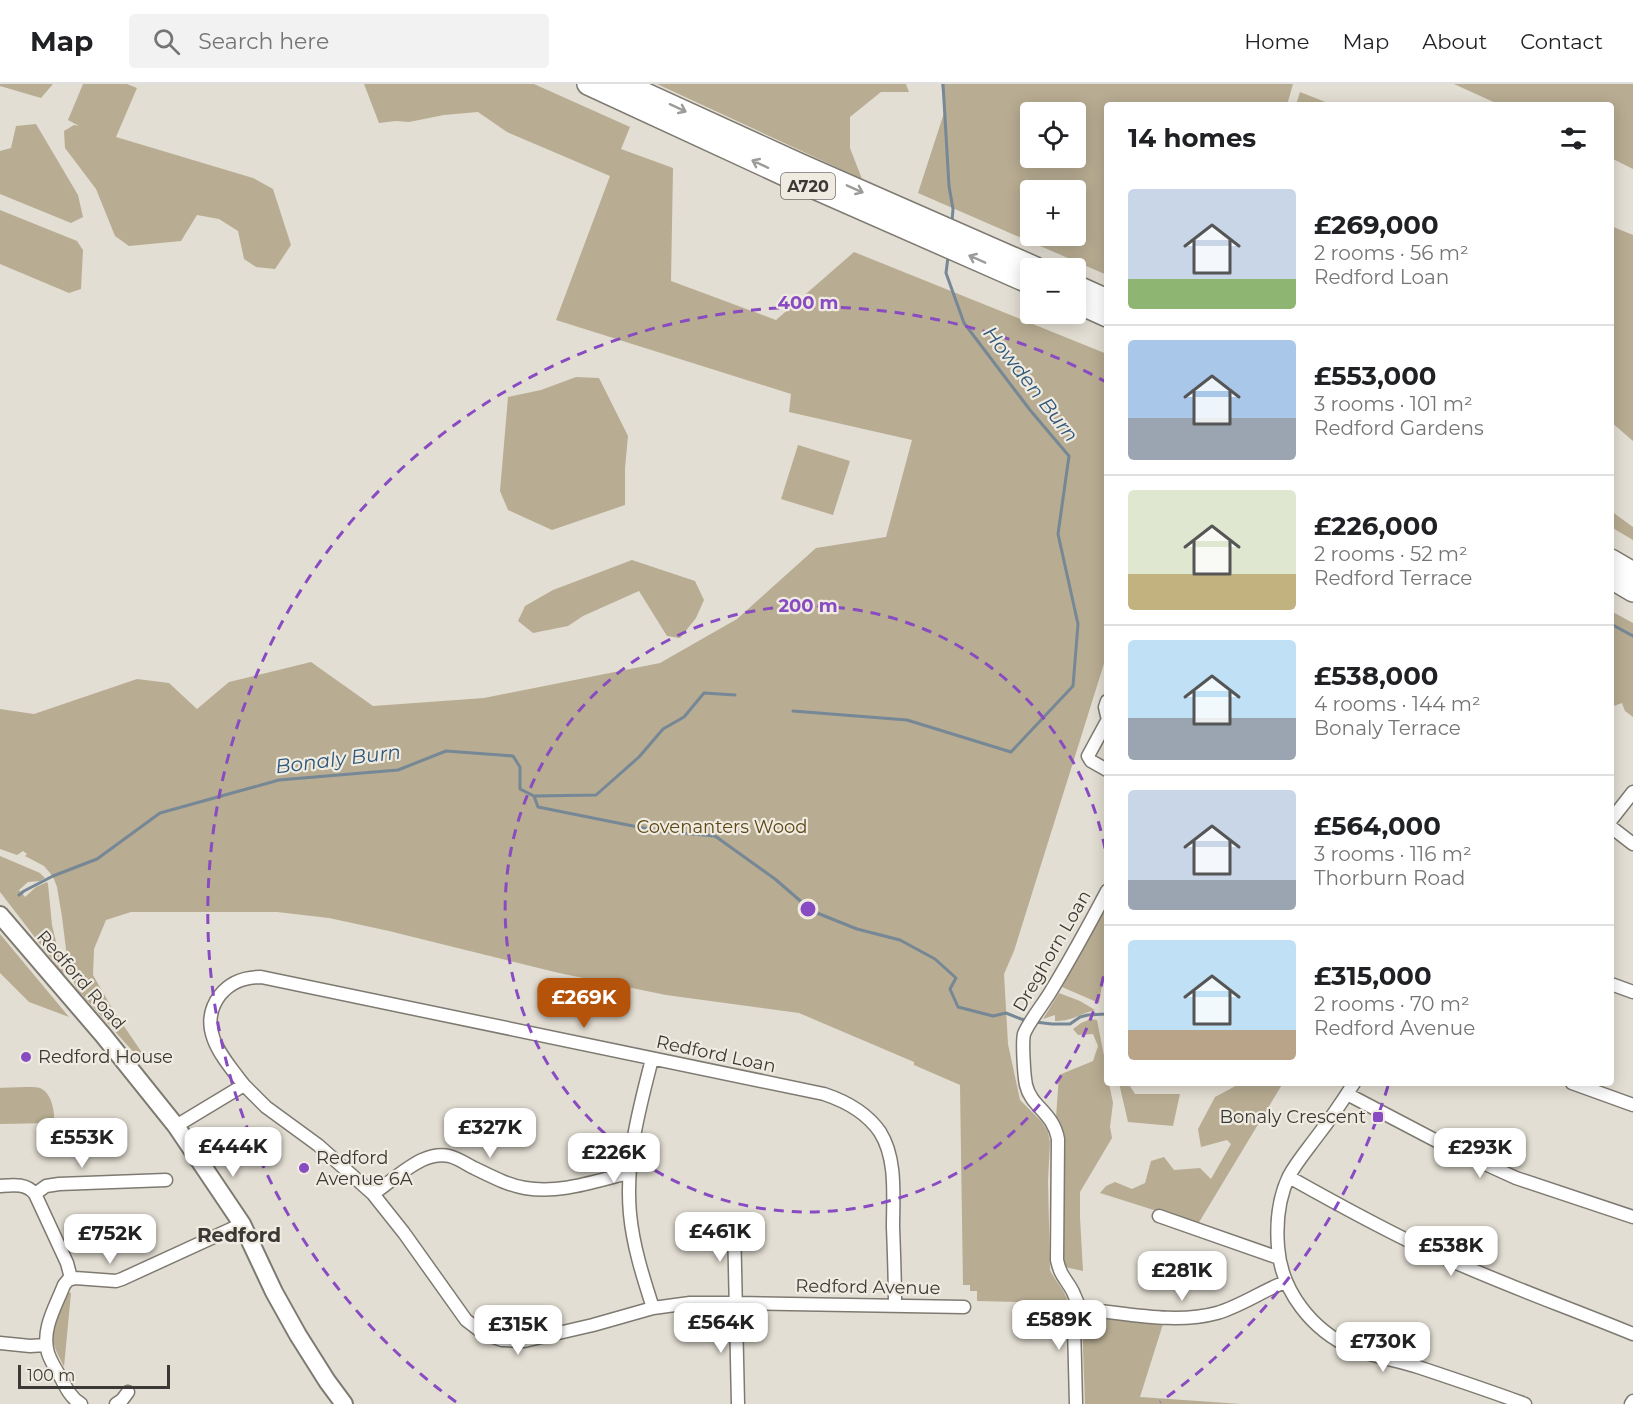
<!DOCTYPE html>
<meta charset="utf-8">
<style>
body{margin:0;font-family:Montserrat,sans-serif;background:#f2f2f2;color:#202124;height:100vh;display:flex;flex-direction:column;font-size:22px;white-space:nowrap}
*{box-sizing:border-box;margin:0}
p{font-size:20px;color:#757577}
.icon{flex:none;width:33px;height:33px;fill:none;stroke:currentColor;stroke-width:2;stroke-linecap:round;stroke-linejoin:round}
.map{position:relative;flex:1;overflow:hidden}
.details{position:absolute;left:1104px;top:18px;width:510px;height:984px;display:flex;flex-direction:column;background:#fff;border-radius:6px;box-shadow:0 3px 15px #0003}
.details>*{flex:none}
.buttons{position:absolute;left:1020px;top:18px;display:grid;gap:12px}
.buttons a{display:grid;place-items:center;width:66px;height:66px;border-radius:6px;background:#fff;box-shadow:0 3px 15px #0003;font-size:30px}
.scale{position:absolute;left:18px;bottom:15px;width:152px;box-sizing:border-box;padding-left:6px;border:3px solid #3b3935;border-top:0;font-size:16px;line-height:21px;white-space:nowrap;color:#3b3935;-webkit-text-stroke:4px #f0ebe1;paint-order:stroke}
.price{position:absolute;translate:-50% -51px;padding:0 14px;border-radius:12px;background:#fff;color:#222;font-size:20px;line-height:39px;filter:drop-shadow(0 2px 3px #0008)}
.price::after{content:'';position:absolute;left:50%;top:36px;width:18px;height:14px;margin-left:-9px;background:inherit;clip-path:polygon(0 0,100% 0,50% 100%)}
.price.selected{background:#b45309;color:#fff}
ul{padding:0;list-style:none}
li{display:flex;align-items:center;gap:18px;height:150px;padding:0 24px}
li+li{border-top:2px solid #e0e0e0}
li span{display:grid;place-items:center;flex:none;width:168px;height:120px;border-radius:6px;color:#555}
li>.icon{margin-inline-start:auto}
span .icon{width:72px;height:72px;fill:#fffc;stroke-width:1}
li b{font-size:26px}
h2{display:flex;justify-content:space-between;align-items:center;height:72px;padding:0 24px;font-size:26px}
header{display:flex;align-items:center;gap:36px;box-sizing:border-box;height:84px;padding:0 30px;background:#fff;border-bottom:2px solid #e0e0e0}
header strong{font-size:28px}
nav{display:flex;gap:33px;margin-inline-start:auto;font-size:21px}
.search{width:420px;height:54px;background:#f2f2f2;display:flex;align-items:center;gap:15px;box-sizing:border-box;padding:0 21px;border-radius:6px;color:#757577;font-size:22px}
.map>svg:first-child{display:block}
.green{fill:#b8ac92;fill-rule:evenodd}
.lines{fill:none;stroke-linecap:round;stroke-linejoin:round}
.stream{stroke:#768796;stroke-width:3}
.street-casing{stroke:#7e7a71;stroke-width:15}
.secondary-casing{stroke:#7e7a71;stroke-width:20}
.highway-casing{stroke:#7e7a71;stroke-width:24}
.street{stroke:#fff;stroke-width:12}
.secondary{stroke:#fff;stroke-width:16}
.highway{stroke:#fff;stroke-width:21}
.oneway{stroke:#9d9c9a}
.ring{fill:none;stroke:#894bc1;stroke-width:3;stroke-dasharray:10 8}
.poi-dot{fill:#894bc1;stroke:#f0ebe1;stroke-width:2}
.labels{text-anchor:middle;stroke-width:4.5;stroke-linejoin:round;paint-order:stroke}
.shield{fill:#f0ebe1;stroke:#716e69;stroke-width:1.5}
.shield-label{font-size:16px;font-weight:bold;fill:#3b3935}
.park-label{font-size:18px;fill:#5d4713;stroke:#f0ebe1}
.street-label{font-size:18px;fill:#3b3935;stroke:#f0ebe1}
.poi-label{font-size:18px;fill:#3b3935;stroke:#f0ebe1;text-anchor:start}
.water-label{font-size:20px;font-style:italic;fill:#2e577a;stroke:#f0ebe1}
.neighbourhood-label{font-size:20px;font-weight:bold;fill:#3b3935;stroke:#f0ebe1}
.centre{fill:#894bc1;stroke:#f0ebe1;stroke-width:3}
.ring-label{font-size:18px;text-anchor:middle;font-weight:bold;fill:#894bc1;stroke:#f0ebe1;stroke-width:4.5;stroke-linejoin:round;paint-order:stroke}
</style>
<header>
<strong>Map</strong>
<div class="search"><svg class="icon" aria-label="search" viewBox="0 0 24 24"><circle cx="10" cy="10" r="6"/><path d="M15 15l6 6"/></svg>Search here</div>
<nav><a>Home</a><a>Map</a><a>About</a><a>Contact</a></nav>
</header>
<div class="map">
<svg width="1633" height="1320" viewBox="0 0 1633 1320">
<rect width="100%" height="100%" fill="#e3ded3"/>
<path class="green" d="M0,0H53L41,14L0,2Z
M83,0H127L137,4L116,53L253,94L273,105L291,161L275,185L256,183L244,175L238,147L219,135L197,131L181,157L129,162L115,152L96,105L65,64L64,47L74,41L79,42L68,36Z
M364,0H534L630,43L621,65L673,84L671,197L776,236L854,168L1107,270V570L1014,867L1004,890L1008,960L1020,1016L1042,1038L1048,1048L1050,1058L1048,1097L1050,1186C1056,1199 1065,1205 1068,1219L977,1217V1207H970V1201H963L960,1001L914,981V978L799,929L666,911L559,889L389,847L329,834L277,828H131L106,836L94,865L93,891L113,926L147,976L146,982L76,904L68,881L62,833L57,803L54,795L50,789L44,782L25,772L27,770L23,767L17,771L0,765V625L34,630L137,595L169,599L197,625L229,598L311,578L373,622L484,614L660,579L737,535L816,464L886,453L912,356L789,328L791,310L556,236L610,92L507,48L478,28L444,31L409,38L396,37L379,39Z
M657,0H906L909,8H881L850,33V64L862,95Z
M941,0H1293L1287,21H1107V191L918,109L945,26ZM1076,28V74H1030V28ZM1030,106H1076V152H1030Z
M1454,0H1633V85L1611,74V21H1500Z
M1300,8L1333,21H1296Z
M36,40L78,111L83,133L71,139L0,110V67L11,64L16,42Z
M0,126L77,157L83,166L81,205L69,209L0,180Z
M1611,142L1633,151V357L1611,338Z
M576,293L599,294L628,352L625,384V421L552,446L508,426L500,407L508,313L541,306Z
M798,361L850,377L833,431L781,415Z
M1611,427L1633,443V456L1611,443Z
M632,476L695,497L704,516L696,534L680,554L667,552L639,507L583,532L568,542L533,549L518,537L525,522L553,506Z
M1611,527L1633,539V633L1625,627L1622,619L1611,623Z
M0,772L40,789L45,794L40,797L28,798L19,806L25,813L36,803L47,798L48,800L52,841L64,891L0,808Z
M1107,819V895L1103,896L1099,919L1062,903Z
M0,850L69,933L29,918L0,889Z
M1059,909L1080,917L1095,926C1079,930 1073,937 1055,937V931L1043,935Z
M1091,935L1097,936L1107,987V999H1109L1113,1019L1110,1043L1112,1054L1080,1108V1134L1083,1187L1065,1183L1063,1167L1065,1092L1056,1034L1059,991L1093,977L1098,962L1093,950L1078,951L1073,945L1081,939Z
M1119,999H1128L1135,1010H1180L1173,1042L1128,1038Z
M1241,999H1283L1198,1140L1100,1109L1106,1102L1115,1098L1132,1105L1145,1099L1151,1077L1164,1073L1174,1086L1200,1084L1211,1095L1231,1060L1227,1056L1201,1063L1198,1045L1215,1013Z
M0,1004C8,1004 33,1002 40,1004C52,1009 55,1028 54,1039L0,1040Z
M68,1208L71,1209L64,1283C60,1274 54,1265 53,1255C52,1240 63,1222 68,1208Z
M1089,1232H1100L1163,1240L1140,1313L1241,1320H1085L1083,1265V1237L1085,1234Z"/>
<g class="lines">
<path class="stream" d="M943,0L949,102L953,125L952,137
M1611,540L1633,552
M793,627L907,636L1011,668L1073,602L1078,540L1058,450L1069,372L1030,326L964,239L946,189L948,173
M535,712L596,711L639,673L663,645L684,633L704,609L735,611
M19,811L24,807L53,792L97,775L160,729L279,696L398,686L446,667L513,672L520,683V705L534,712L538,723L658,747L715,752L775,795L812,827L857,845L900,856L935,875L956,894L950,905L958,923L993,932L1006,929L1021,935L1029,937
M1035,938L1052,940H1070L1080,933L1088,931L1105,930L1107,927"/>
<g class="street-casing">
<path id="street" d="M1107,617L1105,623L1107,632
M1107,637L1088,672L1091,677L1107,686
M1611,736L1633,708
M1611,743L1633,760
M1611,900L1633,908
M652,975C639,1025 625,1077 630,1130C633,1162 643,1193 653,1224
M1354,999C1342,1018 1329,1037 1315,1055C1306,1067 1296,1079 1289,1092C1278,1115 1276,1138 1278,1163C1281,1207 1312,1246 1352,1264C1373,1273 1397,1276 1418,1283C1454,1295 1490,1307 1525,1320
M1572,999L1633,1021
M244,1001C224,975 195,944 220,911C231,897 245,893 261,893L824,1010C845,1017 867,1029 880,1048C897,1075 893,1112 893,1143C894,1169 895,1195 895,1221
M1347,1010L1450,1064L1516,1094L1633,1133
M176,1042L244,1001L266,1023L318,1061L373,1110L404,1149L466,1236L483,1249L502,1256L524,1257L593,1241L653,1224L690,1219H735L964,1223
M1289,1093C1337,1120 1384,1146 1434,1169C1499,1199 1567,1223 1633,1250
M0,1102C13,1101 26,1099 35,1110L46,1102L59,1100L166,1096
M35,1110L67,1179L71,1194
M373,1110C389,1099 405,1084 422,1076C431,1072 440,1070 449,1072C458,1074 466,1080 474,1084C491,1092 507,1101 525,1104C561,1110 595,1097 629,1089
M1159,1132L1279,1174
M734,1139L738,1320
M1082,1227C1078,1221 1076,1215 1073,1208C1066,1194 1061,1194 1057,1176L1058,1055C1053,1028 1031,1023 1026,1001C1024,991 1022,958 1024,950C1028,939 1044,919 1051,907C1071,874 1089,841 1107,807
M1082,1227L1091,1226C1131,1230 1177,1240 1217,1229C1241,1222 1262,1207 1285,1198
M0,1259L30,1262L46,1261
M81,1320C71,1314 66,1304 61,1294C56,1286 51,1278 48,1269C41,1245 56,1222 64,1201L68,1196L75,1194L116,1197L122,1195L242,1140
M116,1320L122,1316L128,1308
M1076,1320L1074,1241L1076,1232L1082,1227
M1631,1320L1633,1317"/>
</g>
<g class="secondary-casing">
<path id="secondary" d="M0,831L103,951L176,1042L242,1140L274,1208L298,1251L327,1297L344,1320"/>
</g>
<g class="highway-casing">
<path id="highway" d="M588,0L787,92L1030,199
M624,0L799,80L1036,184
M1076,202L1107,216
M1076,218L1107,232
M1611,476L1633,489
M1611,494L1633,507"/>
</g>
<use href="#street" class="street"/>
<use href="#secondary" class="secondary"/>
<use href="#highway" class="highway"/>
</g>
<defs><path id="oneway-shaft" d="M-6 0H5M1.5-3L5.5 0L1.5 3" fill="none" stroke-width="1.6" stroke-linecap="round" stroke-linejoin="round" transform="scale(1.5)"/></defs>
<g class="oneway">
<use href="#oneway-shaft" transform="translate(678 24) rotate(25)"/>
<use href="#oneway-shaft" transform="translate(760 80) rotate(-155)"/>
<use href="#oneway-shaft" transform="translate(855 105) rotate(24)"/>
<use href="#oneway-shaft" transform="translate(977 175) rotate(-156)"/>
</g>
<g class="ring">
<path d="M1107 875A303 303 0 1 1 1107 775"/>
<path d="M1388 1002A606 606 0 0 1 1160 1318M456 1318A606 606 0 0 1 1106 298"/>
</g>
<g class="poi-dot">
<circle cx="26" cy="973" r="6"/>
<rect x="1372" y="1027" width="12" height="12" rx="3"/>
<circle cx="304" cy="1084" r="6"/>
</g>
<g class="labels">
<rect class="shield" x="781" y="89" width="54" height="26" rx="4.5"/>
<g class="shield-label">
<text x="808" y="108">A720</text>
</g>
<g class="park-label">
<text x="722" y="749">Covenanters Wood</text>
</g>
<g class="street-label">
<text transform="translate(1052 867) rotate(-60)" y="6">Dreghorn Loan</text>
<text transform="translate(81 896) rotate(49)" y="6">Redford Road</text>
<text transform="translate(716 970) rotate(12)" y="6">Redford Loan</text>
<text transform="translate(868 1203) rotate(1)" y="6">Redford Avenue</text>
</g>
<g class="poi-label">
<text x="38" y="979">Redford House</text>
<text x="1366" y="1039" text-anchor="end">Bonaly Crescent</text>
<text x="316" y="1080">Redford<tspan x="316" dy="21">Avenue 6A</tspan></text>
</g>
<g class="water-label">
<text transform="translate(1031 300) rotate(52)" y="7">Howden Burn</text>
<text transform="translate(338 675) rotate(-7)" y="7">Bonaly Burn</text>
</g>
<g class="neighbourhood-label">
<text x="239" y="1158">Redford</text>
</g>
</g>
<circle cx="808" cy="825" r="9" class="centre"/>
<g class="ring-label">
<text x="808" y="225">400 m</text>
<text x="808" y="528">200 m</text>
</g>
</svg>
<div class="buttons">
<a><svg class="icon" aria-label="locate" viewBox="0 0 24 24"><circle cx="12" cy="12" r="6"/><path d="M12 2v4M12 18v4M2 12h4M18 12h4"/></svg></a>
<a>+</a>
<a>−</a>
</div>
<div class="scale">100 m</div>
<b class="price selected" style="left:584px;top:945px">£269K</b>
<b class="price" style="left:490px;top:1075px">£327K</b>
<b class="price" style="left:82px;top:1085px">£553K</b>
<b class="price" style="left:233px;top:1094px">£444K</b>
<b class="price" style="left:1480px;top:1095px">£293K</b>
<b class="price" style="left:614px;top:1100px">£226K</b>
<b class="price" style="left:720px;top:1179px">£461K</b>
<b class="price" style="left:110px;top:1181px">£752K</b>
<b class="price" style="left:1451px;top:1193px">£538K</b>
<b class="price" style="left:1182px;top:1218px">£281K</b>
<b class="price" style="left:1059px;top:1267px">£589K</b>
<b class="price" style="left:721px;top:1270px">£564K</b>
<b class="price" style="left:518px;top:1272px">£315K</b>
<b class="price" style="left:1383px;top:1289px">£730K</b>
<section class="details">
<h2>14 homes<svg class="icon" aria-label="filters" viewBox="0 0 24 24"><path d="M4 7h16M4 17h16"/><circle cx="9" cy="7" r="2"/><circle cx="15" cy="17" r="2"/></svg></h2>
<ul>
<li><span style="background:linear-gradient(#c9d6e8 75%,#8fb573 0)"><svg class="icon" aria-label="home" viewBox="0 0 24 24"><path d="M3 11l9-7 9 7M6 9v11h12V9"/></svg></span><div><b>£269,000</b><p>2 rooms · 56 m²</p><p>Redford Loan</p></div></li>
<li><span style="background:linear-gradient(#a9c7e8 65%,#9aa5b1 0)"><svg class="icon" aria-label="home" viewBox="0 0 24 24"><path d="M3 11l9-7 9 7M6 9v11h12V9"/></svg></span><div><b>£553,000</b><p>3 rooms · 101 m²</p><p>Redford Gardens</p></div></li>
<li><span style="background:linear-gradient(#dfe7d0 70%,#c2b280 0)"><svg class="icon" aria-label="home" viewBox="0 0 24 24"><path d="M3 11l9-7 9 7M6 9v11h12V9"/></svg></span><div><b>£226,000</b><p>2 rooms · 52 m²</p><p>Redford Terrace</p></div></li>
<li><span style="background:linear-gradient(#bfe0f5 65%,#9aa5b1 0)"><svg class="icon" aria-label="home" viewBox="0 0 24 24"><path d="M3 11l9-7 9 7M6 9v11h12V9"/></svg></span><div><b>£538,000</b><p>4 rooms · 144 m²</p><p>Bonaly Terrace</p></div></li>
<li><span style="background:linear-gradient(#c9d6e8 75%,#9aa5b1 0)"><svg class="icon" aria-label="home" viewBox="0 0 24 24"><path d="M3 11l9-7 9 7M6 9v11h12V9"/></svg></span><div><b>£564,000</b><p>3 rooms · 116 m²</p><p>Thorburn Road</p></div></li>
<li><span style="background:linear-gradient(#bfe0f5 75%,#b9a48a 0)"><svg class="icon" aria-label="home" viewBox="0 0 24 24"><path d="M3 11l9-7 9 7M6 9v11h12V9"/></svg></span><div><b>£315,000</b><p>2 rooms · 70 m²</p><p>Redford Avenue</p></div></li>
</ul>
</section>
</div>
